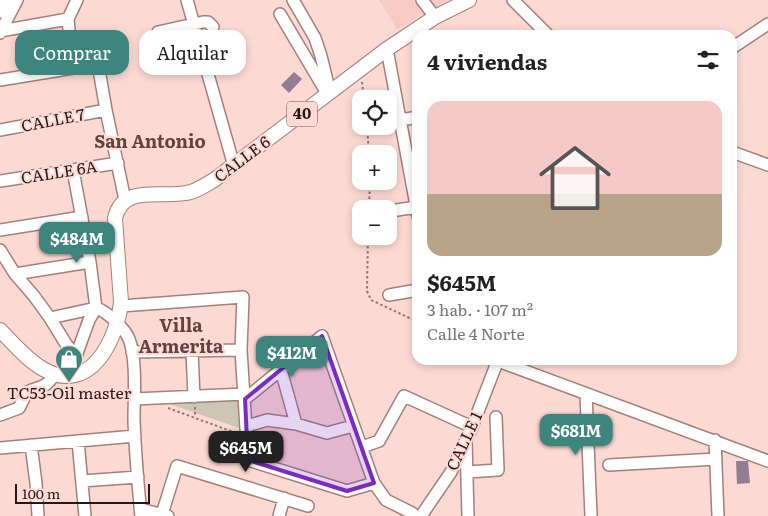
<!DOCTYPE html>
<html lang="es">
<meta charset="utf-8">
<style>
body{margin:0;font-family:Literata,serif;background:#f2f2f2;color:#222;height:100vh;display:flex;flex-direction:column;font-size:19px;white-space:nowrap}
*{box-sizing:border-box;margin:0}
p{font-size:16px;color:#767676}
.icon{flex:none;width:28px;height:28px;fill:none;stroke:currentColor;stroke-width:2;stroke-linecap:round;stroke-linejoin:round}
.map{position:relative;flex:1;overflow:hidden}
.details{position:absolute;left:412px;top:30px;width:325px;height:335px;display:flex;flex-direction:column;background:#fff;border-radius:15px;box-shadow:0 2px 8px #0003}
.details>*{flex:none}
.guide{position:absolute;left:15px;top:30px;width:322px;height:45px;display:flex;gap:10px}
.buttons{position:absolute;left:352px;top:90px;display:grid;gap:10px}
.buttons a{display:grid;place-items:center;width:45px;height:45px;border-radius:10px;background:#fff;box-shadow:0 2px 8px #0003;font-size:25px}
.scale{position:absolute;left:15px;bottom:12px;width:135px;box-sizing:border-box;padding-left:5px;border:2px solid #251816;border-top:0;font-size:14px;line-height:18px;white-space:nowrap;color:#251816;-webkit-text-stroke:4px #fdd9d4;paint-order:stroke}
.price{position:absolute;translate:-50% -42px;padding:0 11px;border-radius:10px;background:#3e857e;color:#fff;font-size:16px;line-height:32px;filter:drop-shadow(0 1px 2px #0008)}
.price::after{content:'';position:absolute;left:50%;top:30px;width:15px;height:11px;margin-left:-8px;background:inherit;clip-path:polygon(0 0,100% 0,50% 100%)}
.price.active{background:#222;color:#fff}
ul{padding:0;list-style:none}
li{display:grid;align-content:center;gap:10px;height:265px;padding:0 15px}
li+li{border-top:1px solid #e0e0e0}
li span{display:grid;place-items:center;height:155px;border-radius:15px;color:#555}
li>.icon{margin-inline-start:auto}
span .icon{width:90px;height:90px;fill:#fffc;stroke-width:1}
li b{font-size:21px}
h2{display:flex;justify-content:space-between;align-items:center;height:60px;padding:0 15px;font-size:21px}
.pill{padding:0 18px;border-radius:15px;background:#fff;box-shadow:0 2px 8px #0003;font-size:18px;line-height:45px}
.pill.active{background:#3e857e;color:#fff}
.map>svg:first-child{display:block}
.built{fill:#f7cbc4}
.green{fill:#cdc6b2}
.water{fill:#937c95}
.lines{fill:none;stroke-linecap:round;stroke-linejoin:round}
.minor-casing{stroke:#a2817c;stroke-width:14}
.major-casing{stroke:#a2817c;stroke-width:16}
.path{stroke:#8f7773;stroke-width:2;stroke-dasharray:2.5 2.5;stroke-linecap:butt}
.minor{stroke:#fff;stroke-width:11}
.major{stroke:#fff;stroke-width:14}
.marked{fill:#7b2cbf;fill-opacity:0.2;stroke:#7b2cbf;stroke-width:4;stroke-linejoin:round}
.labels{text-anchor:middle;stroke-width:4.5;stroke-linejoin:round;paint-order:stroke}
.shield{fill:#fdd9d4;stroke:#66524f;stroke-width:1}
.shield-label{font-size:15px;font-weight:bold;fill:#251816}
.street-label{font-size:16px;fill:#251816;stroke:#fdd9d4}
.poi-label{font-size:16px;fill:#251816;stroke:#fdd9d4}
.neighbourhood-label{font-size:18px;font-weight:bold;fill:#614440;stroke:#fdd9d4}
</style>
<div class="map">
<svg width="768" height="516" viewBox="0 0 768 516">
<rect width="100%" height="100%" fill="#fdd9d4"/>
<path class="built" d="M379,0H449L397,29Z"/>
<path class="green" d="M240,394L242,429L158,400Z"/>
<path class="water" d="M294,72L302,79L289,93L281,85Z
M736,461H748L750,483L737,484Z"/>
<g class="lines">
<g class="minor-casing">
<path id="minor" d="M77,0L68,19L70,41L73,49L95,58L98,64L106,110L125,200
M187,0L234,166
M293,0L315,38L321,56L330,93
M422,0L435,17
M513,0L548,35
M0,12L6,0
M280,14L325,90
M0,31L68,19
M158,32L203,22H208L213,27
M0,33L17,0
M732,48L768,24
M387,49L418,216
M0,80L98,64
M389,122L418,117
M0,130L106,110
M732,152L768,165
M0,181L118,163
M391,211L416,207
M0,230L82,217
M0,250L15,274L34,296L50,318L66,344L76,356L89,320L96,308L90,262L73,170
M15,274L90,262
M389,295L418,290
M121,306L243,297L241,350L248,460L347,491L374,483
M50,318L96,308C107,311 125,329 129,339C137,359 134,398 134,420C135,452 138,484 141,516
M192,351L194,397
M132,352L241,350
M498,361L768,461
M281,370L296,424
M586,394L591,516
M134,399L244,394
M245,399L322,336L374,483L386,500L412,513L415,516
M0,415L19,408L27,392C42,385 44,390 55,374
M247,426L267,420L296,424L327,433L353,426
M715,440L718,516
M78,441L85,516
M466,441L468,516
M31,445L36,483L38,516
M362,447L379,441L404,396L472,427
M0,448L135,436
M609,465L716,459
M467,472L498,470L496,417
M82,481L138,477
M140,509L168,516
M162,514L177,466L308,506
M279,516L284,498
M421,516L451,472L472,427L498,360"/>
</g>
<g class="major-casing">
<path id="major" d="M0,330C13,343 27,360 43,369C90,396 117,340 121,302L115,218C123,184 160,198 186,193C196,192 205,185 214,180L387,49L435,17L469,0"/>
</g>
<path class="path" d="M362,82L364,99
M367,126L369,154
M369,209L370,181
M368,236L367,291L371,300L418,322
M195,407V417
M168,408L236,433"/>
<use href="#minor" class="minor"/>
<use href="#major" class="major"/>
</g>
<path class="marked" d="M322,336L374,483L347,491L248,460L245,399Z"/>
<defs>
<g id="shop-pin" transform="scale(1.4375)"><path d="M0 17L-7.5 6A9.5 9.5 0 1 1 7.5 6Z" fill="#3e857e" stroke="#fdd9d4"/><path d="M-5-2.5h2.3a2.7 3.5 0 0 1 5.4 0H5L5.5 6h-11ZM-1.5-2.5h3a1.5 2.3 0 0 0-3 0Z" fill="#fff"/></g>
</defs>
<g fill-rule="evenodd">
<use href="#shop-pin" x="69" y="359"/>
</g>
<g class="labels">
<rect class="shield" x="287" y="101.5" width="30" height="25" rx="4"/>
<g class="shield-label">
<text x="302" y="119">40</text>
</g>
<g class="street-label">
<text transform="translate(53 120) rotate(-11)" y="6">CALLE 7</text>
<text transform="translate(242 159) rotate(-37)" y="6">CALLE 6</text>
<text transform="translate(59 172) rotate(-9)" y="6">CALLE 6A</text>
<text transform="translate(464 441) rotate(-65)" y="6">CALLE 1</text>
</g>
<g class="poi-label">
<text x="69" y="399">TC53-Oil master</text>
</g>
<g class="neighbourhood-label">
<text x="150" y="148">San Antonio</text>
<text x="181" y="332">Villa<tspan x="181" dy="21">Armerita</tspan></text>
</g>
</g>
</svg>
<div class="buttons">
<a><svg class="icon" aria-label="locate" viewBox="0 0 24 24"><circle cx="12" cy="12" r="6"/><path d="M12 2v4M12 18v4M2 12h4M18 12h4"/></svg></a>
<a>+</a>
<a>−</a>
</div>
<div class="scale">100 m</div>
<b class="price" style="left:77px;top:264px">$484M</b>
<b class="price" style="left:292px;top:378px">$412M</b>
<b class="price" style="left:576px;top:456px">$681M</b>
<b class="price active" style="left:246px;top:473px">$645M</b>
<div class="guide">
<a class="pill active">Comprar</a>
<a class="pill">Alquilar</a>
</div>
<section class="details">
<h2>4 viviendas<svg class="icon" aria-label="filters" viewBox="0 0 24 24"><path d="M4 7h16M4 17h16"/><circle cx="9" cy="7" r="2"/><circle cx="15" cy="17" r="2"/></svg></h2>
<ul>
<li><span style="background:linear-gradient(#f6c9c9 60%,#b9a48a 0)"><svg class="icon" aria-label="home" viewBox="0 0 24 24"><path d="M3 11l9-7 9 7M6 9v11h12V9"/></svg></span><div><b>$645M</b><p>3 hab. · 107 m²</p><p>Calle 4 Norte</p></div></li>
</ul>
</section>
</div>
